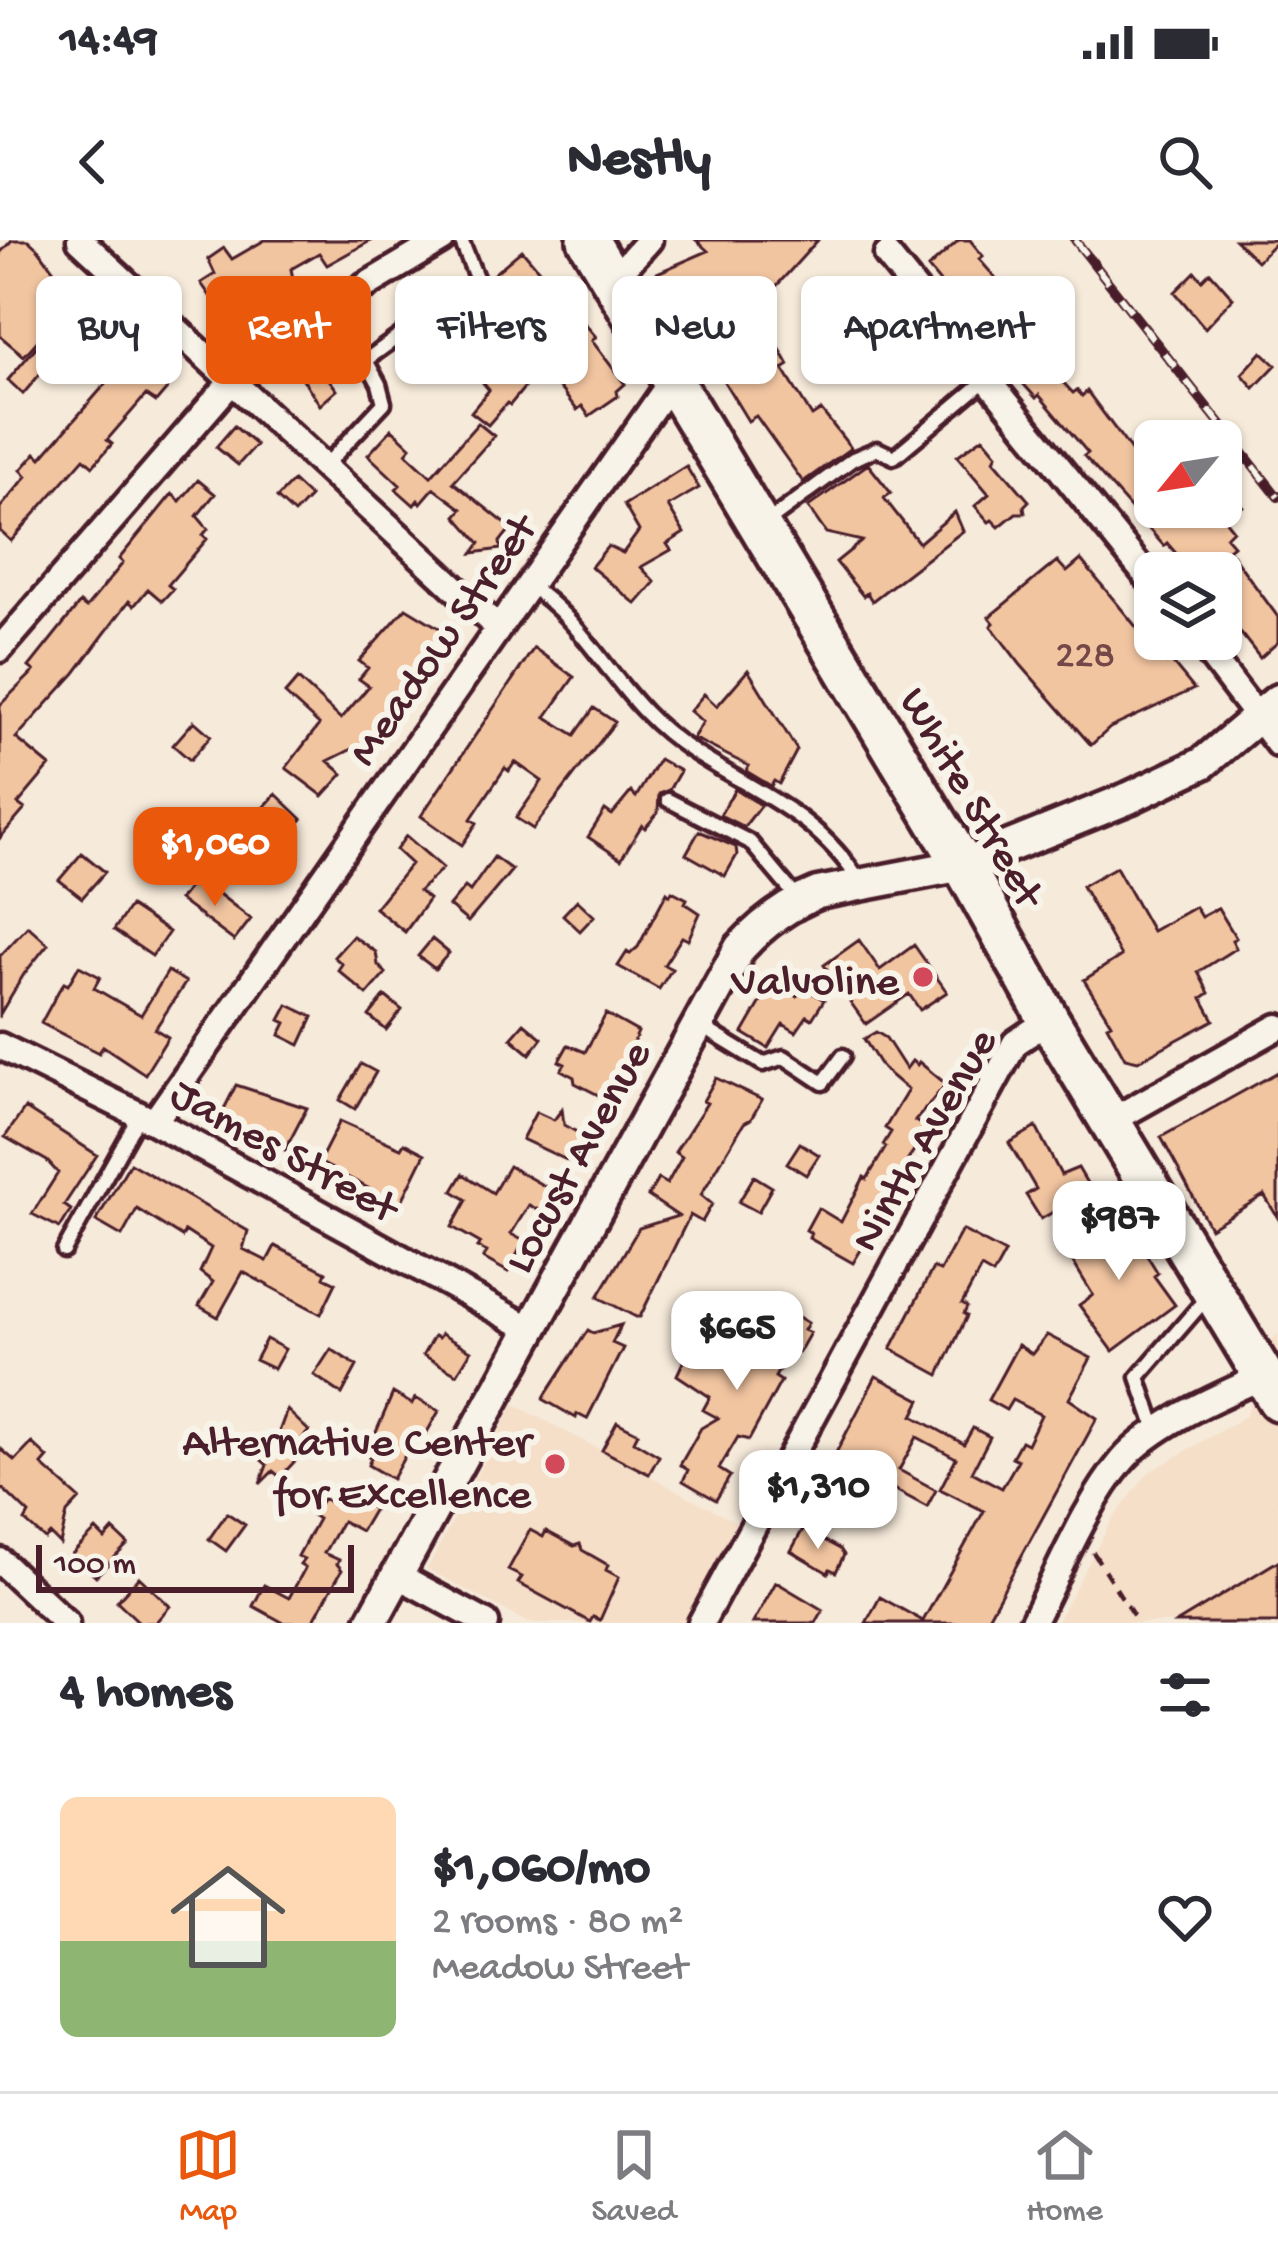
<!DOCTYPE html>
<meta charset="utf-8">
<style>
body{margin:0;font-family:"Gochi Hand",sans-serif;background:#f2f2f3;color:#2b2b33;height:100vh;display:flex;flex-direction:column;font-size:45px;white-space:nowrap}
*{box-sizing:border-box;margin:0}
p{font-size:39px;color:#7c7c81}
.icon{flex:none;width:66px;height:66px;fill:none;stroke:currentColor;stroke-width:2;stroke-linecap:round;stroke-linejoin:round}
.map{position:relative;height:1383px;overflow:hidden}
.drawer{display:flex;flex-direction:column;background:#fff;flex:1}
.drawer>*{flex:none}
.top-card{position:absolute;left:36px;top:36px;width:1206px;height:108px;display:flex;gap:24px}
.needle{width:78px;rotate:240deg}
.tools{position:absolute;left:1134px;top:180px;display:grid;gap:24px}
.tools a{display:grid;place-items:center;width:108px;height:108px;border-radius:18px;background:#fff;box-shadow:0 3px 9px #0004;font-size:60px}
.scale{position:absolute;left:36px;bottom:30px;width:318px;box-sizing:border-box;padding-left:12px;border:6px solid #4a1f2b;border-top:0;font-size:33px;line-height:42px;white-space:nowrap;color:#4a1f2b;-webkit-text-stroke:9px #f7f3e8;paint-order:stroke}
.price{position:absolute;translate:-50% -102px;padding:0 27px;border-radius:24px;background:#fff;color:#222;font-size:39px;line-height:78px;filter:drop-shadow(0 3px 6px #0008)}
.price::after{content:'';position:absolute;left:50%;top:72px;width:36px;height:27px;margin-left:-18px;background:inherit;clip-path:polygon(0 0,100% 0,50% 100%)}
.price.on{background:#ea580c;color:#fff}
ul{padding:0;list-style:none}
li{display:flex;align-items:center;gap:36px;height:300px;padding:0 60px}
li+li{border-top:3px solid #e1e1e2}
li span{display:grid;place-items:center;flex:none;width:336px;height:240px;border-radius:18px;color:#555}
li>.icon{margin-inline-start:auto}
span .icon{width:144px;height:144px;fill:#fffc;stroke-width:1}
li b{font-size:51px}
h2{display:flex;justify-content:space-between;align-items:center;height:144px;padding:0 60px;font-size:51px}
.pill{padding:0 42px;border-radius:18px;background:#fff;box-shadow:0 3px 9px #0004;font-size:42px;line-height:108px}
.pill.on{background:#ea580c;color:#fff}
.status{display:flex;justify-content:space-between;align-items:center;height:84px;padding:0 60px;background:#fff;direction:ltr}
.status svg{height:33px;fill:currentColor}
header{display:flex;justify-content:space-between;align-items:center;height:156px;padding:0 60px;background:#fff;font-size:54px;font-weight:800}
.dock{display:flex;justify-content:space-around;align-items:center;height:168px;border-top:3px solid #e1e1e2;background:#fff;font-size:33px;color:#7c7c81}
.dock a{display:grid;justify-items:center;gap:6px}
.dock .on{color:#ea580c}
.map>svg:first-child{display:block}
.built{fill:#f5dfc9}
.building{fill:#f2c5a1;stroke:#4a1f2b;stroke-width:3}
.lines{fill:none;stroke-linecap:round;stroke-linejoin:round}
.service-casing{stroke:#4a1f2b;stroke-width:21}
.minor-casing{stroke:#4a1f2b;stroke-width:33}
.tertiary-casing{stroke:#4a1f2b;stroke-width:39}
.primary-casing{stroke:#4a1f2b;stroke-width:48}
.path{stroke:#4a1f2b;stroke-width:4.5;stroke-dasharray:12 9;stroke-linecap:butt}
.service{stroke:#f7f3e8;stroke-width:12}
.minor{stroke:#f7f3e8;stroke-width:24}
.tertiary{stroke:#f7f3e8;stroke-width:30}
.primary{stroke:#f7f3e8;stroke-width:39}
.rail-casing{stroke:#4a1f2b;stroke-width:10}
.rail{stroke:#f7f3e8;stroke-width:6;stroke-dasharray:18;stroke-linecap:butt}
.poi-dot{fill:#d1495b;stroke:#f7f3e8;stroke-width:4.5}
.labels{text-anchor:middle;stroke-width:12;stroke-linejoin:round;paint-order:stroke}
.number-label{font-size:39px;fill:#744848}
.street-label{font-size:45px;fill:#4a1f2b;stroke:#f7f3e8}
.poi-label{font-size:45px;fill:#4a1f2b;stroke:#f7f3e8;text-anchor:end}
</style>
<div class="status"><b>14:49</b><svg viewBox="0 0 49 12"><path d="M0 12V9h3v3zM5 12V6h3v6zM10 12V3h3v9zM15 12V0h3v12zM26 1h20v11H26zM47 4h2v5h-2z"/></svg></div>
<header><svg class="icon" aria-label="back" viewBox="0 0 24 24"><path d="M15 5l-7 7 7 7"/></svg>Nestly<svg class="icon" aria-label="search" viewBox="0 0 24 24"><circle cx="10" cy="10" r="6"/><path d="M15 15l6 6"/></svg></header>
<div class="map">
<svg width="1278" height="1383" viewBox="0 0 1278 1383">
<rect width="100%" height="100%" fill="#f6eada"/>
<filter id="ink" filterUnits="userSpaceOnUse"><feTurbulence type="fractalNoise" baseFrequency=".00833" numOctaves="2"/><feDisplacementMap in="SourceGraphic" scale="24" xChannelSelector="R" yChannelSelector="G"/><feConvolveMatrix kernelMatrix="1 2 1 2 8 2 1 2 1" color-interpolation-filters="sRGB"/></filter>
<g filter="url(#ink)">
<path class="built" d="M1278,1095V1383H1056L1112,1280L1148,1233L1246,1176L1274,1097Z
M514,1164L740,1284L685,1383H529L427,1329Z"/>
<path class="building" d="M12,0H28L39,10L69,51L64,57L92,82L78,98L57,79L24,116L0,96V13Z
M265,0H372L327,25L319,13L291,29L294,43L258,58L229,83L201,43L215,34L208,19L224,8L232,19Z
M696,0H818L770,53L762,41L727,55L683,85L657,33L708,11Z
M959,0H970L983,16L979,19L1039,88L1028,100L1059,138L1073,153L1077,150L1082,156L1087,151L1135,216L1155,201V267H1221V240L1243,266L1225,280L1233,290L1226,297L1233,305L1228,309L1278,377V402L1260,418L1221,368V321L1207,333H1193L1167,303L1164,306L1084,216L1088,213L1039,155L1036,158L1019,139L989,98L994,91L955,45L947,51L928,28Z
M1235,0H1278L1257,21Z
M522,10L596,97L592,101L625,144L617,151L618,156L589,176L582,166L577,170L542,126L510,165L507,163L488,185L471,172L489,150L458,113L500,79L487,64L494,58L489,51L497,44L490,37Z
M1195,32L1202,40L1210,32L1233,58L1205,88L1175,52Z
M877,85L900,112L876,132L854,104Z
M769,90L789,125L783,129L812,176L821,170L851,208L803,242L756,176L748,181L720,135L722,125L736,110Z
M36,107L52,120L23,154L8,140Z
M128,108L135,114L137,112L169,141L167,149L156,162L146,155L107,200L112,204L93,226L84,218L11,301L0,291V268L27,236L21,230L36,213L41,218L109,140L122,132L113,124Z
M1262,112L1276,125L1254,148L1242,134Z
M316,122L337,150L320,165L299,133Z
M478,183L494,196L453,242L511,288L500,302L501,309L473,313L480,303L456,276L462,269L434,248L421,263L418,260L414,265L396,249L400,245L368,215L392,189L411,207L406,213L431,236Z
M234,186L256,205L238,225L216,207Z
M983,197L997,214L994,220L1029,261L1024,266L1025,273H1016L999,287L992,280L989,282L975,266L989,254L957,216Z
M868,224L891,253L884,258L919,303L955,272L963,291L872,361L867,353L863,356L836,322L862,301L826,293L808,267Z
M686,226L699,248L668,266L684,293L667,304L671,310L641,327L655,342L636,364L591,327L608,306L623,313L639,291L624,265Z
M198,240L215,254L197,276L208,289L203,295L207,299L168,345L173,349L162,361L148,349L134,366L129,361L75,433L16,498L50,526L18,564L25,569L0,598V465L34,431L29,427L80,363L86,368L123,323L119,319L172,254L180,261Z
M293,241L310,257L294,274L277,258Z
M1081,320L1166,423L1170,420L1194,449L1110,488L1091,505L1020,424L991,386L994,383L989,377L1057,321L1067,332Z
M406,368L446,392L408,436L405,440L409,443L371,495L362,504L328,521L343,534L323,556L286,528L319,485L285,454L298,439L341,479L369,446L359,439L368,428L359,421Z
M534,408L574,437L546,477L575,495L594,468L615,482L533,589L516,578L542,541L515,522L509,531L505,528L471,579L477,583L462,605L421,576Z
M748,430L797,510L779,544L774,541L771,546L746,531L749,526L693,498L703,482L690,471L704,454L717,466Z
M194,481L211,496L190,520L173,505Z
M659,519L680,531L669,550L659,554L658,573L645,588L642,585L621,619L588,597L605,570L612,575L631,552L636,557Z
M735,549L761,565L744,587L720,575Z
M276,554L302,579L281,602L254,578Z
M196,585L232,613L214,637L177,609Z
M699,591L736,607L737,615L725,636L686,614Z
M406,596L443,628L419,651L429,659L405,692L375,668L411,624L396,610Z
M82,613L105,632L82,658L59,640Z
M494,617L512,630L468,682L449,666L465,647L470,651Z
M1116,627L1152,691L1195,667L1201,677L1218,668L1236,698L1232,700L1236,708L1198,732L1209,753L1202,758L1214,780L1138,821L1125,818L1107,785L1111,783L1084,740L1121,716L1082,646Z
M197,637L251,679L234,701L179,660Z
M672,651L687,659L685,663L700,673L688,700L682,697L664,725L672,729L659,749L618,726L627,712L630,714L638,707L667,652L670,655Z
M577,660L594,676L580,691L563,675Z
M130,666L169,692L152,716L114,690Z
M28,686L48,704L24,734L0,774V716Z
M353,696L376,712L378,725L386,733L367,755L338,730L342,724L334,717Z
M432,699L449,713L435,729L418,716Z
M859,700L880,730L914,705L947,752L920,770L909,754L866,784L824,725Z
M79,726L100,737L94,748L141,775L168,731L186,742L155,789L168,797L145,834L103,806L99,813L41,783L59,750L64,743L68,745Z
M773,741L797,756L803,747L824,760L812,779L807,776L796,792L783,784L768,808L743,793Z
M385,756L402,770L386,790L369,776Z
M288,765L313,777L300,805L280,795L286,783L280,780Z
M606,774L638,792L608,860L575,843L574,837L561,830L565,824L559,821L568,805L585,812Z
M524,783L542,798L530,814L511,798Z
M876,792L886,798L906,829L912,821L917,825L919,822L946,844L915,881L924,886L920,893L923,895L862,997L867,1000L853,1023L809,998L811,993L806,990L818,968L841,982L864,937L867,939L886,907L883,905L891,892L885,888L908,850L883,829L864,799Z
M361,824L376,832L355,869L340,860Z
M1278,832V978L1264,955L1210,988L1161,897Z
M716,838L762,860L751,879L744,883L701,955L712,964L702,982L690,975L640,1077H636L598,1057L639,988L678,976L648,956L658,939L667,944L682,917L675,912L707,863L703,861Z
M236,845L307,868L285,910L220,877Z
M25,868L97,915L64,965L71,970L60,988L32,974L58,933L47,921L5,897Z
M562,869L564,885L586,897L573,923L522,899L536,872L554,880Z
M340,881L401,908L404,903L425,914L400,965L319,922Z
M1036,887L1061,935L1078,928L1091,950L1041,979L1026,955L1036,949L1009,903Z
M800,903L819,915L806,935L787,923Z
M130,923L248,991L243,1009L267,1021L275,1006L326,1032L324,1037L336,1043L321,1074L243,1032L218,1077L199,1066L213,1042L200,1032L211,1008L185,991L182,997L137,969L122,996L96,981Z
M509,926L560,955L548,975L529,965L511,994L524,1001L508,1032L483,1018L487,1012L477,1007L480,1003L452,987L467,960L453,951L463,934L493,953Z
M754,936L772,947L758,972L739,962Z
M1122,975L1158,1033L1154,1036L1175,1065L1113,1111L1079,1065L1093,1055L1065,1009Z
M962,990L1005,1013L993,1035L981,1028L962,1064L967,1067L964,1074L967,1076L939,1135L891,1109L933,1028L940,1031Z
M765,1056L808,1083L804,1090L810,1093L799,1112L791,1108L775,1137L781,1141L749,1200L738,1197L719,1229L730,1236L716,1260L683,1241L688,1230L680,1225L701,1188L718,1178L703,1170L710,1157L677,1135L691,1105L732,1129L739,1116L755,1123L771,1096L743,1079L758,1057L762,1059Z
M621,1085L612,1103L623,1108L587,1179L577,1174L576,1178L543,1159L588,1090L593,1093Z
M441,1094L471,1111L457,1134L423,1115L434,1096L438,1098Z
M1047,1095L1091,1118L1069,1159L1097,1178L985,1383H866L880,1357L923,1381L984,1271L940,1249L956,1218L917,1197L899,1230L936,1250L927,1267L886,1245L868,1279L861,1276L859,1281L814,1255L876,1136L921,1160L913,1176L964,1204L973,1188L990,1197L972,1232L1002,1248L1018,1220L1012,1217L1021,1201L1027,1204L1041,1175L1012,1160L1006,1170L988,1160L1018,1105L1032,1114Z
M266,1099L285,1109L274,1129L255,1120Z
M331,1109L357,1126L342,1154L314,1135Z
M393,1153L412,1164L415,1158L439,1171L426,1194L419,1190L392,1239L368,1225L371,1218L361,1213L374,1197Z
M287,1170L309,1191L289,1213L296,1220L280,1237L273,1231L260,1244L267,1225L257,1216L268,1203L273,1208Z
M617,1182L638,1193L634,1201L659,1216L649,1234L602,1210Z
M32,1203L48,1218L42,1225L80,1259L67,1273L60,1304L50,1294L45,1299L25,1281L29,1274L0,1246V1208L15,1221Z
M343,1250L374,1269L361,1291L342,1281L324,1313L339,1320L337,1324L342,1330L312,1383H284L253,1366L264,1345L289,1358L305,1328L300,1325L304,1319L298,1316L318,1279L312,1275L323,1258L334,1265Z
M227,1273L245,1285L226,1311L209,1299Z
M803,1289L840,1309L844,1315L836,1332L830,1329L828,1333L791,1311Z
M96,1290L105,1299L113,1290L128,1304L96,1336L72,1314Z
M530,1290L543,1297L546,1291L574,1306L580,1304L582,1310L608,1325L606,1330L619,1337L600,1380L593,1377L590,1382L518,1343L522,1337L508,1330Z
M1278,1321V1383H1176Z
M139,1337L170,1366L155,1383H140L117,1361Z
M776,1342L823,1370L816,1383H753Z"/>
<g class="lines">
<g class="service-casing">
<path id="service" d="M325,226L384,163L379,144L366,120L477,40L461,0
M766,283L853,219L877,209L894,217L987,139
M528,345C578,377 605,431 646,473C712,542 806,553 861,644
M668,560L750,602L798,659
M699,785L763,824L784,817L823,843L843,816
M64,1011L139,876
M1157,1192L1138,1137L1208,1056"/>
</g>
<g class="minor-casing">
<path id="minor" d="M80,0L497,387
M887,15L1155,346
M612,41L649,0
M223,131L442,0
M1198,399L1278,504
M0,409L233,140
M0,806L154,882L529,1088
M1111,881L1278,787
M154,882L672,140
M0,1321L66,1383
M397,1335L486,1383
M701,1383L1015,803L1049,780
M1032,1383C1059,1332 1085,1265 1122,1221C1153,1184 1220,1156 1264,1136"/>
</g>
<g class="tertiary-casing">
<path id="tertiary" d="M371,1383L740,708C762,684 787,665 818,653L963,625L1129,558L1203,523L1278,460"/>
</g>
<g class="primary-casing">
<path id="primary" d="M588,0L963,625L1049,780L1278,1160"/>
</g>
<path class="path" d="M1093,1312L1138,1383"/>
<use href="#service" class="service"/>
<use href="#minor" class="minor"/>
<use href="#tertiary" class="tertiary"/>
<use href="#primary" class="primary"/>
<g class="rail-casing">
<path id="rail" d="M1075,0L1278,257"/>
</g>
<use href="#rail" class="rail"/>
</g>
</g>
<g class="poi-dot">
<circle cx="923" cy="737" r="12"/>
<circle cx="555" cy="1224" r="12"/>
</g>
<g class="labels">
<g class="number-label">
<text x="1085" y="425">228</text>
</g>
<g class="street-label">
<text transform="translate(439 398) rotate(-55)" y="16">Meadow Street</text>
<text transform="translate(975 555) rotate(60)" y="16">White Street</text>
<text transform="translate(920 898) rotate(-60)" y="16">Ninth Avenue</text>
<text transform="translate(286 907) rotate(29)" y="16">James Street</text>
<text transform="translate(574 915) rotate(-61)" y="16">Locust Avenue</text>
</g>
<g class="poi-label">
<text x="899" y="753">Valvoline</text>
<text x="531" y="1214">Alternative Center<tspan x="531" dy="52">for Excellence</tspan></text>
</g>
</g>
</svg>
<div class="tools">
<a><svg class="needle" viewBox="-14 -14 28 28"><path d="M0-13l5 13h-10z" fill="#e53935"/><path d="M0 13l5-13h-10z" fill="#7c7c81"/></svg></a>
<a><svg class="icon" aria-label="layers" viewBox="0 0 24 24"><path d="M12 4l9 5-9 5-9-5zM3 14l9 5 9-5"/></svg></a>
</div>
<div class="scale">100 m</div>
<b class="price on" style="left:215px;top:669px">$1,060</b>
<b class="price" style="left:1119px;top:1043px">$987</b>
<b class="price" style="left:737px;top:1153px">$665</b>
<b class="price" style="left:818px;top:1312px">$1,310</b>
<div class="top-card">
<a class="pill">Buy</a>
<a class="pill on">Rent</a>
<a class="pill">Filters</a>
<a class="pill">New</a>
<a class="pill">Apartment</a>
</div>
</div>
<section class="drawer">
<h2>4 homes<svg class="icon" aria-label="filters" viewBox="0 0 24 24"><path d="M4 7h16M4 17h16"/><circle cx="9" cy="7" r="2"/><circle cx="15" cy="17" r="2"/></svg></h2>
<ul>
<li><span style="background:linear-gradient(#ffd9b3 60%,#8fb573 0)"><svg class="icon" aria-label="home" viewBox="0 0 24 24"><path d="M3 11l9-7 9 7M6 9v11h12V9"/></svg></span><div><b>$1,060/mo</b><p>2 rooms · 80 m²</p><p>Meadow Street</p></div><svg class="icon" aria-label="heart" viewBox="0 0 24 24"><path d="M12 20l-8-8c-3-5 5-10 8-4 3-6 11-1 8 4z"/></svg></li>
</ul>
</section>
<nav class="dock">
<a class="on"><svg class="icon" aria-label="map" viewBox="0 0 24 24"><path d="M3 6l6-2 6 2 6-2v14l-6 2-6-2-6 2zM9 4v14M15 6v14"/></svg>Map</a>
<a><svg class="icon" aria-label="saved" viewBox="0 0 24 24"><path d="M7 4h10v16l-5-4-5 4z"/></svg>Saved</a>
<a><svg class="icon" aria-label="home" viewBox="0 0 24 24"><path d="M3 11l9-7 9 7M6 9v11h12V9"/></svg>Home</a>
</nav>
